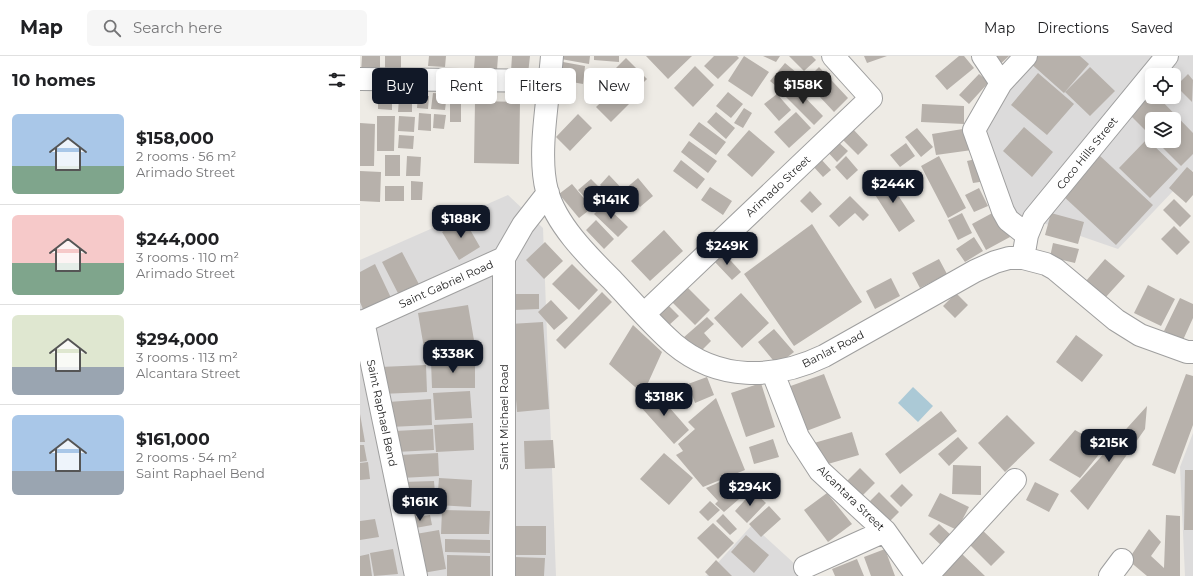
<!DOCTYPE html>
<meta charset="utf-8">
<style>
body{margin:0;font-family:Montserrat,sans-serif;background:#f6f6f6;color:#202124;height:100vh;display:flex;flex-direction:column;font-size:15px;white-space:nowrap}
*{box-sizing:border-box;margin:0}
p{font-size:13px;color:#757577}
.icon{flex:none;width:22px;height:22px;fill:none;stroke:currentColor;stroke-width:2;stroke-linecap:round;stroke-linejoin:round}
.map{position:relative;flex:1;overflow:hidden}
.drawer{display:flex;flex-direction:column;background:#fff;width:360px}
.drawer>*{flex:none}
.banner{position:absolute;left:12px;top:12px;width:380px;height:36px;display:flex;gap:8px}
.tools{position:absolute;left:785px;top:12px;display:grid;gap:8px}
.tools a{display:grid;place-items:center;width:36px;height:36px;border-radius:6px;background:#fff;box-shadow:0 2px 10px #0003;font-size:20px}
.price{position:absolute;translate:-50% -34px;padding:0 9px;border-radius:8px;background:#111827;color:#fff;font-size:13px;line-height:26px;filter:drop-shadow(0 1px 2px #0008)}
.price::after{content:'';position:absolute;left:50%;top:24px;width:12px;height:9px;margin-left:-6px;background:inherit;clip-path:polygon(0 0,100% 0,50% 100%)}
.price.on{background:#222;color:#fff}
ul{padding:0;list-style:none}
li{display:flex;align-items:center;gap:12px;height:100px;padding:0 12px}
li+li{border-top:1px solid #e0e0e0}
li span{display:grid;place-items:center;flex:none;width:112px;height:80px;border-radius:6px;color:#555}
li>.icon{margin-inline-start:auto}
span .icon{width:48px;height:48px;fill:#fffc;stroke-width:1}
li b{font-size:17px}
h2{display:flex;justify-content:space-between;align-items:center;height:48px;padding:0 12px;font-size:17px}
.pill{padding:0 14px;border-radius:6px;background:#fff;box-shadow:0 2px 10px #0003;font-size:14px;line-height:36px}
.pill.on{background:#111827;color:#fff}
header{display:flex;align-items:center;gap:24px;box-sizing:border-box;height:56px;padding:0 20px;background:#fff;border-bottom:1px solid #e0e0e0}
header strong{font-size:19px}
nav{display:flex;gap:22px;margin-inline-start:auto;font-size:14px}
.search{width:280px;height:36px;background:#f6f6f6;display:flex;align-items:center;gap:10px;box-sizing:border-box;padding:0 14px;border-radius:6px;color:#757577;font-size:15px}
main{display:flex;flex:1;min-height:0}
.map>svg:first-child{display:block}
.residential{fill:#dcdbdb;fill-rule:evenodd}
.water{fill:#abc9d6}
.building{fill:#b7b1ab}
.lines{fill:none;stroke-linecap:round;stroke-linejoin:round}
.minor-casing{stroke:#9f9f9f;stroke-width:24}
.minor{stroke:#fff;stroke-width:22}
.labels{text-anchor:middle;stroke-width:4;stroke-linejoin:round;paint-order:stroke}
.street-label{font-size:11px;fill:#1e1e1e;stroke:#fff}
</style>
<header>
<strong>Map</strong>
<div class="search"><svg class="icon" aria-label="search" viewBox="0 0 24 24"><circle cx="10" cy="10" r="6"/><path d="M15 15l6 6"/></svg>Search here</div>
<nav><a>Map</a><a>Directions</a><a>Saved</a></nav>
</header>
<main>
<section class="drawer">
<h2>10 homes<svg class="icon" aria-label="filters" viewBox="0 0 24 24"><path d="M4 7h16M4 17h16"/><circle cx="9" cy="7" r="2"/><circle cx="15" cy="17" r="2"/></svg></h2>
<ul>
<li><span style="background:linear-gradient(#a9c7e8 65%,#7fa58c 0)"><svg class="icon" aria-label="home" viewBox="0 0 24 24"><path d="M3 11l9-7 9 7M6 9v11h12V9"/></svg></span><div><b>$158,000</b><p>2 rooms · 56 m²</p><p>Arimado Street</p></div></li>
<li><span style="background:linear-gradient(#f6c9c9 60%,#7fa58c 0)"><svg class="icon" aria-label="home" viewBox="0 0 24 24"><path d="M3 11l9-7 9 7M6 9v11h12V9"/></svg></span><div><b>$244,000</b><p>3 rooms · 110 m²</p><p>Arimado Street</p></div></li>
<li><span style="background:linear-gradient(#dfe7d0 65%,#9aa5b1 0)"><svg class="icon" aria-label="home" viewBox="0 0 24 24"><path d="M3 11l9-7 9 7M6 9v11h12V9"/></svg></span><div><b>$294,000</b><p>3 rooms · 113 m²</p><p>Alcantara Street</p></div></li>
<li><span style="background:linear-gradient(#a9c7e8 70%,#9aa5b1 0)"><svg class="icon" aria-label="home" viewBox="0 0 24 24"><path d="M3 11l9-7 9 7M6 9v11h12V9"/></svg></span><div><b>$161,000</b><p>2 rooms · 54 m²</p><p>Saint Raphael Bend</p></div></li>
</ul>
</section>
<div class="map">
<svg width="833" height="520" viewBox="0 0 833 520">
<rect width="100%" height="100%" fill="#eeebe5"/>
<path class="residential" d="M672,0H833V114L758,193L648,155L618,72ZM792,19H814V41H792ZM792,63H814V85H792Z
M148,139L183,172L196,520H0V204Z
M833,377V520H825L820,411Z
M392,469L448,520H346Z"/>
<path class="water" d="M553,331L573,350L558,366L538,347Z"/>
<path class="building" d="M2,0H20V18L1,17Z
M25,0H41V13H25Z
M69,0H86L85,11L68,10Z
M115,0H138L137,14L114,12Z
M152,0H170L168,18L151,15Z
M195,0H230L229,8L195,2Z
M234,0H259V6L234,4Z
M286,0H332L308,23Z
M354,0H377L379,2L358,23L344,10Z
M384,0L409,16L392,41L368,25Z
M403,0H420L416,6Z
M429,0H452L456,4L444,15Z
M504,0H527L507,7Z
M599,0H604L614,12L587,34L575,20Z
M630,0H649L637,11Z
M674,0H720L729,8L704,37L669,6Z
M266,2L287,23L271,39L250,18Z
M203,6L225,10L223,28L201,24Z
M425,7L437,17L422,35L410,25Z
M335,10L354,29L333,51L314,32Z
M459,11L488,42L474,56L445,25Z
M730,11L755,35L730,60L705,36Z
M678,17L714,48L687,79L651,49Z
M619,18L629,26L609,48L599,39Z
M828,18L833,24L832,46L816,30Z
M433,29L463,60L454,69L423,38Z
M257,31L271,46L251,66L236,51Z
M792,34V41H798L833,77V98L821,110L796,85H814V63H792V81L769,58Z
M368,36L383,48L371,62L356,50Z
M73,37L87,38L85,54L71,53Z
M417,38L431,54L419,65L404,48Z
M58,39L69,40L68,53L57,52Z
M18,40L32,41V54L18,53Z
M39,42L52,43V56H38Z
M115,45L160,46L159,108L114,107Z
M90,46H101V66H90Z
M562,48L604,50V68L561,66Z
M384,52L392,57L383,72L374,67Z
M356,56L375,72L366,83L347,66Z
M436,56L451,72L429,92L414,76Z
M59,57L71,58V75L58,74Z
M74,58L86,59L84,73L73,72Z
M218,58L232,72L210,95L196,81Z
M17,60H35L34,95H17Z
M39,60L55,61L54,76L38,75Z
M339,66L366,86L356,99L329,79Z
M0,67L15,68L14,110H0Z
M491,71L508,89L498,99L480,81Z
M664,71L693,96L672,121L643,95Z
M557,72L573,91L561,101L545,81Z
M609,72L612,94L576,99L572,78Z
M389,74L415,96L392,121L367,99Z
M39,79L54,80L53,93L38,92Z
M474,82L488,95L477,106L464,92Z
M787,83L818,113L790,142L759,112Z
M329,85L357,105L348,117L321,96Z
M546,87L555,100L540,111L530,99Z
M25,99H40V120H25Z
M739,99L793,149L756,189L702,139Z
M47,100L61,101L60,120H46Z
M486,100L498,114L487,124L475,111Z
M579,100L606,152L588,162L561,110Z
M460,102L471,114L463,121L452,109Z
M620,102L626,125L613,127L607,105Z
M321,104L345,123L337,133L313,115Z
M827,111L833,116V139L826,147L809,132Z
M0,115L21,116L20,146L0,145Z
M249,119L268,139L259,148L240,129Z
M526,121L555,165L539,176L510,131Z
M278,122L293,140L280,151L265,133Z
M231,123L246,138L233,150L218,134Z
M51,125L63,126L62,144H51Z
M212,128L232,152L219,162L199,138Z
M25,130H44V145H25Z
M350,131L372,145L363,159L341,144Z
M619,132L628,150L614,156L605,139Z
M450,135L462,148L452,157L440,145Z
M490,140L509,159L503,165L495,157L479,171L469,160Z
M814,143L831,160L820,171L803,154Z
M244,148L268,171L258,181L234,158Z
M636,155L650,181L626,194L612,168Z
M602,157L612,177L598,184L588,164Z
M691,157L724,166L718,188L685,179Z
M104,163L120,191L99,204L82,176Z
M236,164L254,183L244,193L226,174Z
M452,168L502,246L434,290L384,218Z
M814,170L830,186L817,199L801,183Z
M304,174L323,195L290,225L271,205Z
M614,181L623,195L605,206L596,193Z
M185,186L203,205L184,223L166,204Z
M693,187L719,193L715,207L690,201Z
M42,196L62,234L42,245L22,206Z
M363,196L381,216L372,224L354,205Z
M579,203L587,218L560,232L552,217Z
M745,203L765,220L745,242L726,225Z
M15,208L33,246L5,258L0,246V216Z
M212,208L238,234L219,254L192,228Z
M531,222L540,240L515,253L506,235Z
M323,227L350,254L335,269L308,242Z
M788,229L815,243L801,270L774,257Z
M242,236L252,246L205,293L196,284Z
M381,237L409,267L382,292L354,262Z
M596,237L608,249L595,262L583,250Z
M152,238H179V253L153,254Z
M820,242L833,248V262L823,284L804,275Z
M191,244L208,262L194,274L178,256Z
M303,244L319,260L308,270L293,254Z
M108,249L116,296L66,304L58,257Z
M347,261L354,268L344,277L351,285L338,298L323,282Z
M183,266L189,353L157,356L150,268Z
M273,269L302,296L283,338L249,308Z
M414,273L434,296L417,309L398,286Z
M716,279L743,299L722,326L696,306Z
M71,305H115V332H72Z
M66,309L67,336L21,338L20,311Z
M464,318L481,362L441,377L425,332Z
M826,318L833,320V369L815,418L792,409Z
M347,321L354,339L335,347L328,328Z
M401,327L415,371L386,381L371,337Z
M110,335L112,362L75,364L73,337Z
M295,335L329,374L314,388L279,349Z
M356,342L385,414L343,431L316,399L323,395L318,388L335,373L328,366Z
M71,343L72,369L30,371L28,346Z
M787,350L785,373L728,454L710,435Z
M581,355L597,375L540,418L525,398Z
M0,358L5,386H0Z
M647,359L675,387L645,416L618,387Z
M113,367L114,394L76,396L74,369Z
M73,373L74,394L36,396L35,375Z
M715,374L745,391L720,422L689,404Z
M492,376L499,399L461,410L454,387Z
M598,381L608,392L589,410L578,398Z
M413,383L419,401L394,408L389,391Z
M193,384L195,412L165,413L164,385Z
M0,389H4L7,405L0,406Z
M78,397L79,420L41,422L40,399Z
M304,397L333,422L309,449L280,423Z
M8,406L10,423L0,424V407Z
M593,409L621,410V439L592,438Z
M500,412L515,427L499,443L484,428Z
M825,414H833V474H824Z
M371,421L386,437L364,456L355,448L358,445L346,432Z
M79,422L112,424L111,451L77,449Z
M74,425L76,451L44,452L43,426Z
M675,426L699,438L689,456L666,444Z
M542,428L553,439L541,451L530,440Z
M393,435L406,447L387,467L375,455Z
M519,436L539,456L525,470L505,450Z
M467,437L492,468L468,486L444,454Z
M580,437L609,451L597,474L568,460Z
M350,445L360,454L348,465L339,456Z
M409,450L421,463L401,481L389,468Z
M82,454L130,455L129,478H81Z
M363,458L377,473L370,479L356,465Z
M70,459L72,469L50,473L48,463Z
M806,459L820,460V520H787L768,504L789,473L801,486L791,500L804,512Z
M15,463L19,481L0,484V465Z
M353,467L374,487L358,503L337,482Z
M579,468L592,480L582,490L569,478Z
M154,470H186V499H154Z
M618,470L645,496L631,510L605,484Z
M79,474L86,513L57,518L50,479Z
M386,479L409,499L394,517L371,496Z
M85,483L130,484V497L85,496Z
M33,493L38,518L14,520L10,497Z
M525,493L535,520H511L504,501Z
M9,498L12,520H0V500Z
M602,498L625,520H581Z
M87,499L130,500V520H87Z
M154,501L185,502L184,520H153Z
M497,503L504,520H475L472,513Z
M356,504L372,520H349L345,516Z"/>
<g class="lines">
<g class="minor-casing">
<path id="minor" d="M192,0C189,39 177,98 187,135C196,169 229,201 253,225C273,246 292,269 314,288C358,325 414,324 464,300L615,215L635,206L649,202H663L686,208L695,213L756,264L780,279L827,296H833
M623,0L641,27
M666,0L641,27L614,74L643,155L648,164L667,179
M0,23L190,25
M144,202V520
M663,202L667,179L674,162L807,0
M284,258L511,42L473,0
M3,265L56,520
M0,267L144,202L163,169L188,137
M413,317L438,381L460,415L525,475L557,520
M445,511L525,475
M567,520L655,424
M750,520L762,504"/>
</g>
<use href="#minor" class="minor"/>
</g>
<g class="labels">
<g class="street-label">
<text transform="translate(727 97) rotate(-51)" y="4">Coco Hills Street</text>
<text transform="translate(418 130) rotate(-43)" y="4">Arimado Street</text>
<text transform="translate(86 228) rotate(-24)" y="4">Saint Gabriel Road</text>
<text transform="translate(473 293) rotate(-27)" y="4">Banlat Road</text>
<text transform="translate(22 357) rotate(78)" y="4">Saint Raphael Bend</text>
<text transform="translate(144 361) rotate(-90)" y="4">Saint Michael Road</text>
<text transform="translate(491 442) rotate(44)" y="4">Alcantara Street</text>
</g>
</g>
</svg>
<div class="tools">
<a><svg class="icon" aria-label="locate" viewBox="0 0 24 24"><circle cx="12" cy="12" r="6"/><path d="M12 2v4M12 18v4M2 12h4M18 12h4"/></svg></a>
<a><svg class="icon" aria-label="layers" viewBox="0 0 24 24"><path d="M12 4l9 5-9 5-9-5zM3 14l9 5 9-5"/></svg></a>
</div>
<b class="price on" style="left:443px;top:49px">$158K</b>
<b class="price" style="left:533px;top:148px">$244K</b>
<b class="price" style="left:251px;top:164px">$141K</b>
<b class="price" style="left:101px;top:183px">$188K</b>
<b class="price" style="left:367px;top:210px">$249K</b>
<b class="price" style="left:93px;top:318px">$338K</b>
<b class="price" style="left:304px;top:361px">$318K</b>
<b class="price" style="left:749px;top:407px">$215K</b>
<b class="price" style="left:390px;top:451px">$294K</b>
<b class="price" style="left:60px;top:466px">$161K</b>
<div class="banner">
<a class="pill on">Buy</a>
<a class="pill">Rent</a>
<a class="pill">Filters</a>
<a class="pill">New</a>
</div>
</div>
</main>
